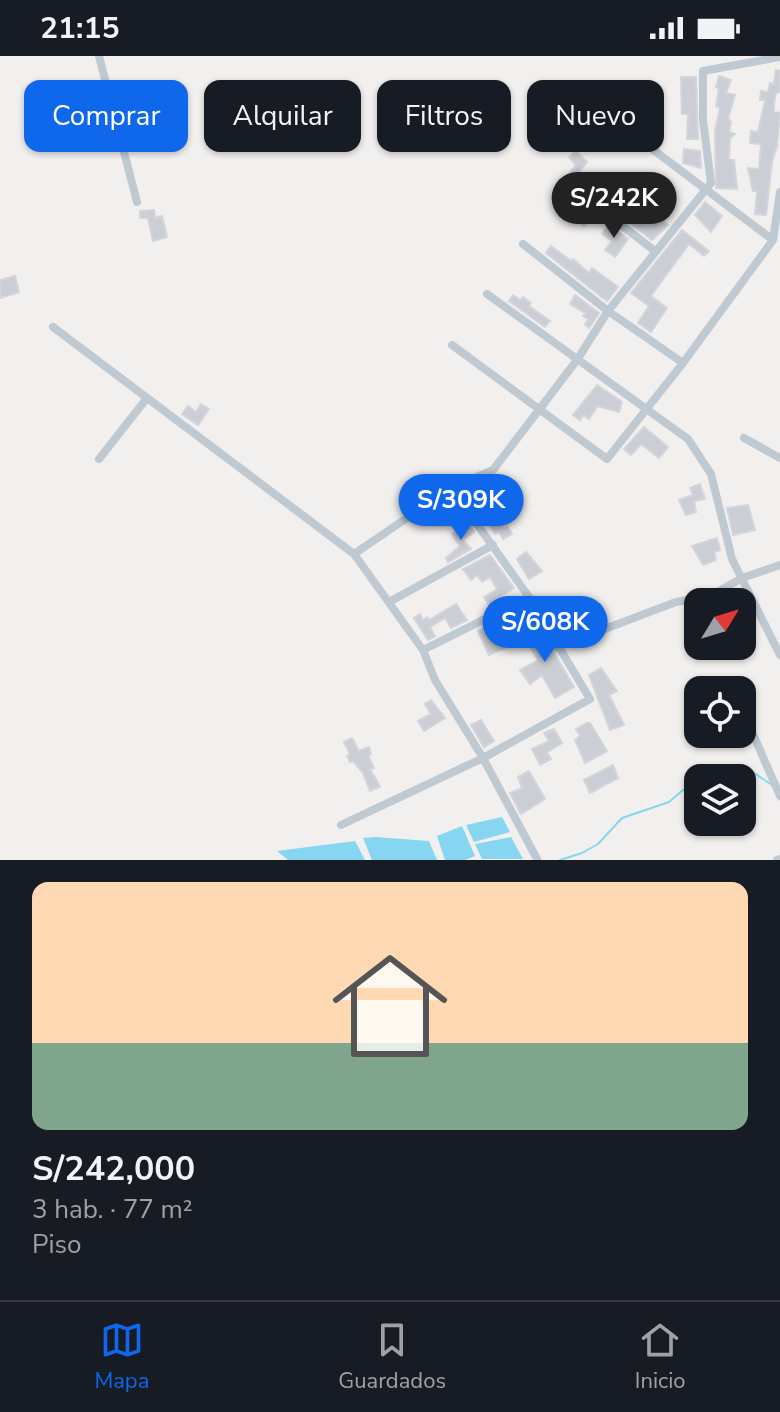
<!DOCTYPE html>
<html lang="es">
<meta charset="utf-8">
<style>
body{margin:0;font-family:"Nunito Sans",sans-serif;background:#242831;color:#f1f3f6;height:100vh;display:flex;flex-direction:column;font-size:30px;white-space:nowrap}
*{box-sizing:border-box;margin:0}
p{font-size:26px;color:#9ea1a6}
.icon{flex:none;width:44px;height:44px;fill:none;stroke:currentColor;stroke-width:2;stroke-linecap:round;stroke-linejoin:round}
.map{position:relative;height:804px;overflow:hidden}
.details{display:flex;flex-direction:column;background:#171b24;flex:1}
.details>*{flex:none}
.hud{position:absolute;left:24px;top:24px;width:732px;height:72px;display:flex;gap:16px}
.needle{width:52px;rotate:52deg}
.buttons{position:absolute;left:684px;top:532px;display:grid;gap:16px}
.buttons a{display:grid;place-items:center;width:72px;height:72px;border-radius:16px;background:#171b24;box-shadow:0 2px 6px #0004;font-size:40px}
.price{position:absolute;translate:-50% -68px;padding:0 18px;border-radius:28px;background:#0f67eb;color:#fff;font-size:26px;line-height:52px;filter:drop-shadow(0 2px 4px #0008)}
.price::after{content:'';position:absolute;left:50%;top:48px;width:24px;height:18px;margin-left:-12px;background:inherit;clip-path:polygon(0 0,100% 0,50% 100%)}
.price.active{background:#222;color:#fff}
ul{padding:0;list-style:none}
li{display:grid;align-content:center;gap:16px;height:424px;padding:0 32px}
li+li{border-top:2px solid #363941}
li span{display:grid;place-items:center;height:248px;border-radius:16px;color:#555}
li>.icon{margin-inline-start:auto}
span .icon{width:144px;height:144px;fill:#fffc;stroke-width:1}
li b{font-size:34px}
.pill{padding:0 28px;border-radius:16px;background:#171b24;box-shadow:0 2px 6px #0004;font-size:28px;line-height:72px}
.pill.active{background:#0f67eb;color:#fff}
.status{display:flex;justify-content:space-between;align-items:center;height:56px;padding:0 40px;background:#171b24;direction:ltr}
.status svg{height:22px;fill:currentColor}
.tabs{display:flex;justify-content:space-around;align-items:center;height:112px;border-top:2px solid #363941;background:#171b24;font-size:22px;color:#9ea1a6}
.tabs a{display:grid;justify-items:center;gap:4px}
.tabs .active{color:#0f67eb}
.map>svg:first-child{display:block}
.water{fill:#86d6f1}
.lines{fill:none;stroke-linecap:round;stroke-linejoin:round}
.stream{stroke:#86d6f1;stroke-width:2}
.building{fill:#cbced4;stroke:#d3d5db;stroke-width:2}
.minor{stroke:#bfc9d2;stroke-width:8}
</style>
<div class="status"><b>21:15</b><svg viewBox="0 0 49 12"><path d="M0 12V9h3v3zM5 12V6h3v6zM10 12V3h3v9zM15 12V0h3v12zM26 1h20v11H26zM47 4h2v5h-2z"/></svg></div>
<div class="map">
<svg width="780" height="804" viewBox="0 0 780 804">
<rect width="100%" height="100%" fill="#f2efef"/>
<path class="water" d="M502,761L510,776L474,786L466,769Z
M462,770L475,800L465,804H445L437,780Z
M375,781L429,785L437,804H372L363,782Z
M511,781L523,803H482L475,788Z
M355,785L365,804H288L277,795Z"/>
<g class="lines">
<path class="stream" d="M734,722L751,715L772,729
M560,804L582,797L598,788L622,762L669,746L683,734L698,729"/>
</g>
<path class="building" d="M776,14L780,15V36L776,37L774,47V56L780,57L777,90L772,105L766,159L755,158L757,135H753L748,112L759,113L761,88L750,87L751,75L758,76L765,44H760L761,35L768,36L770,27L774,28Z
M719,20L731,24L726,37L735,39L728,62L731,66L729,76L735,78L730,82L729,104H734L737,133L716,132L715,75L720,52L716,50L719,33L716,31Z
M681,21H696L698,83H687L688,58H682Z
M633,26H644L648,56L631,57L630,41H633Z
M56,28L86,30V44L75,43V53H66L64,39L44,40L43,31H56Z
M684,93L700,95L701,112L683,107Z
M576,95L587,106L578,117L593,126L589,133L568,119L576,109L569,101Z
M563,141L576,152L579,147L593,157L584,170L556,150Z
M622,144L642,165L652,155L668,169L652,184L614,154Z
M705,146L722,160L711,176L695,159Z
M154,154L155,162L162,160L167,181L153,185L148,162H140V155Z
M609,168L628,183L615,201L605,194L612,185L602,178Z
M682,174L709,195L704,200L689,188L664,222L651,240L667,252L651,276L638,267L649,250L631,237Z
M551,190L571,205L573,203L589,217L592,212L618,231L607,245L546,197Z
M15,220L19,236L0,242V224Z
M513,239L520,244L523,241L531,247L529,250L550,265L545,271L509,245Z
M575,239L599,257L589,272L585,269L588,263L583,260L585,257L570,248Z
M597,329L622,346L619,356L594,349L597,351L589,363L583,359L580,364L573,359Z
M201,348L209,353L198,369L182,358L188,350L196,356Z
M644,371L668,391L659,402L641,388L631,399L624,393Z
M700,428L705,443L694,445L696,456L686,459L679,444L693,439L690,432Z
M488,449L497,463L504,471L507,470L512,478L503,483L499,476L495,478L480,453Z
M748,449L755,474L733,479L727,452Z
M468,467L474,476L463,484L471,493L448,506L446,502L460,490L452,478Z
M717,482L720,494L714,496L716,504L703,509L692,490Z
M526,496L542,515L529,523L517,503Z
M490,499L514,532L496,543L499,548L491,552L484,541L497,533L490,521L482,526L477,519L471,524L463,513Z
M456,548L467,564L451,572L445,562L430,571L435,580L428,584L414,562L420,558L423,564L427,561L429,564Z
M537,568L574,631L555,642L542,619L530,628L520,614L538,604L521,577Z
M487,570L492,581L506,575L512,589L489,599L478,575Z
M601,612L617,635L609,639L624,669L610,674L589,619Z
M431,644L445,662L424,675L418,665L431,658L425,648Z
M481,664L494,685L484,691L471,669Z
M587,667H590L607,695L585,707L575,684L580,680L576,673Z
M554,673L562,687L547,696L551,703L540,709L532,693L549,685L544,677Z
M352,682L359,695L369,691L371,698L368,699L374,712L370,713L380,731L370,735L363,717L353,705L350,706L347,700L350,698L344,686Z
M613,709L618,722L590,737L584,724Z
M529,715L545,743L521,758L510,737L522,732L518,721Z"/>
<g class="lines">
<path class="minor" d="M99,0L137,146
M92,33L106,27
M611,62L773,184
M564,125L655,195
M523,188L608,255L683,307
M487,238L688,383L711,418L732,503L780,599
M53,271L354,498L423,594L435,624L483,702L537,803
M452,289L607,403L683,307L773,184L780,136
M744,382L780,402
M99,403L147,342
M354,498L451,432L493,414L577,304L608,255L711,127L703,64V15L780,1
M389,546L493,489
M557,591L676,546L712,539L742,522L780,509
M423,594L529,541
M753,678L780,740
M341,769L483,702L590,643L529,541L451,432
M777,804L780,803"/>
</g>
</svg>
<div class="buttons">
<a><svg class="needle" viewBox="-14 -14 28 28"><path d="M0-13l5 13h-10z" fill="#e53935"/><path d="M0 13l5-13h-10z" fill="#9ea1a6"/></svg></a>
<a><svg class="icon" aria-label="locate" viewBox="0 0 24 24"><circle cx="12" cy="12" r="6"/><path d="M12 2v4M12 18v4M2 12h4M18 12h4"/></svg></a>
<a><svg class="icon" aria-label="layers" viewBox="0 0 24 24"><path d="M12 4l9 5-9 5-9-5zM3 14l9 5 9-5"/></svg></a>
</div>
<b class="price active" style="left:614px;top:184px">S/242K</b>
<b class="price" style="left:461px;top:486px">S/309K</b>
<b class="price" style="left:545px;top:608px">S/608K</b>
<div class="hud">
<a class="pill active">Comprar</a>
<a class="pill">Alquilar</a>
<a class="pill">Filtros</a>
<a class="pill">Nuevo</a>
</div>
</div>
<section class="details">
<ul>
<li><span style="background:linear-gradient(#ffd9b3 65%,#7fa58c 0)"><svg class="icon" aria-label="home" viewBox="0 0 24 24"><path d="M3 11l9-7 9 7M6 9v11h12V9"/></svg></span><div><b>S/242,000</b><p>3 hab. · 77 m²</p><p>Piso</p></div></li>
</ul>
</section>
<nav class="tabs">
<a class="active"><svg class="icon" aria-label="map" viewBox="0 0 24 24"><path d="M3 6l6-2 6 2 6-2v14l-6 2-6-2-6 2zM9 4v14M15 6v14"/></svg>Mapa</a>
<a><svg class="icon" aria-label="saved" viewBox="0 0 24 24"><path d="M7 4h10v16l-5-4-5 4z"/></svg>Guardados</a>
<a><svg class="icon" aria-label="home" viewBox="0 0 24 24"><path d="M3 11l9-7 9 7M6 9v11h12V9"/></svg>Inicio</a>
</nav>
